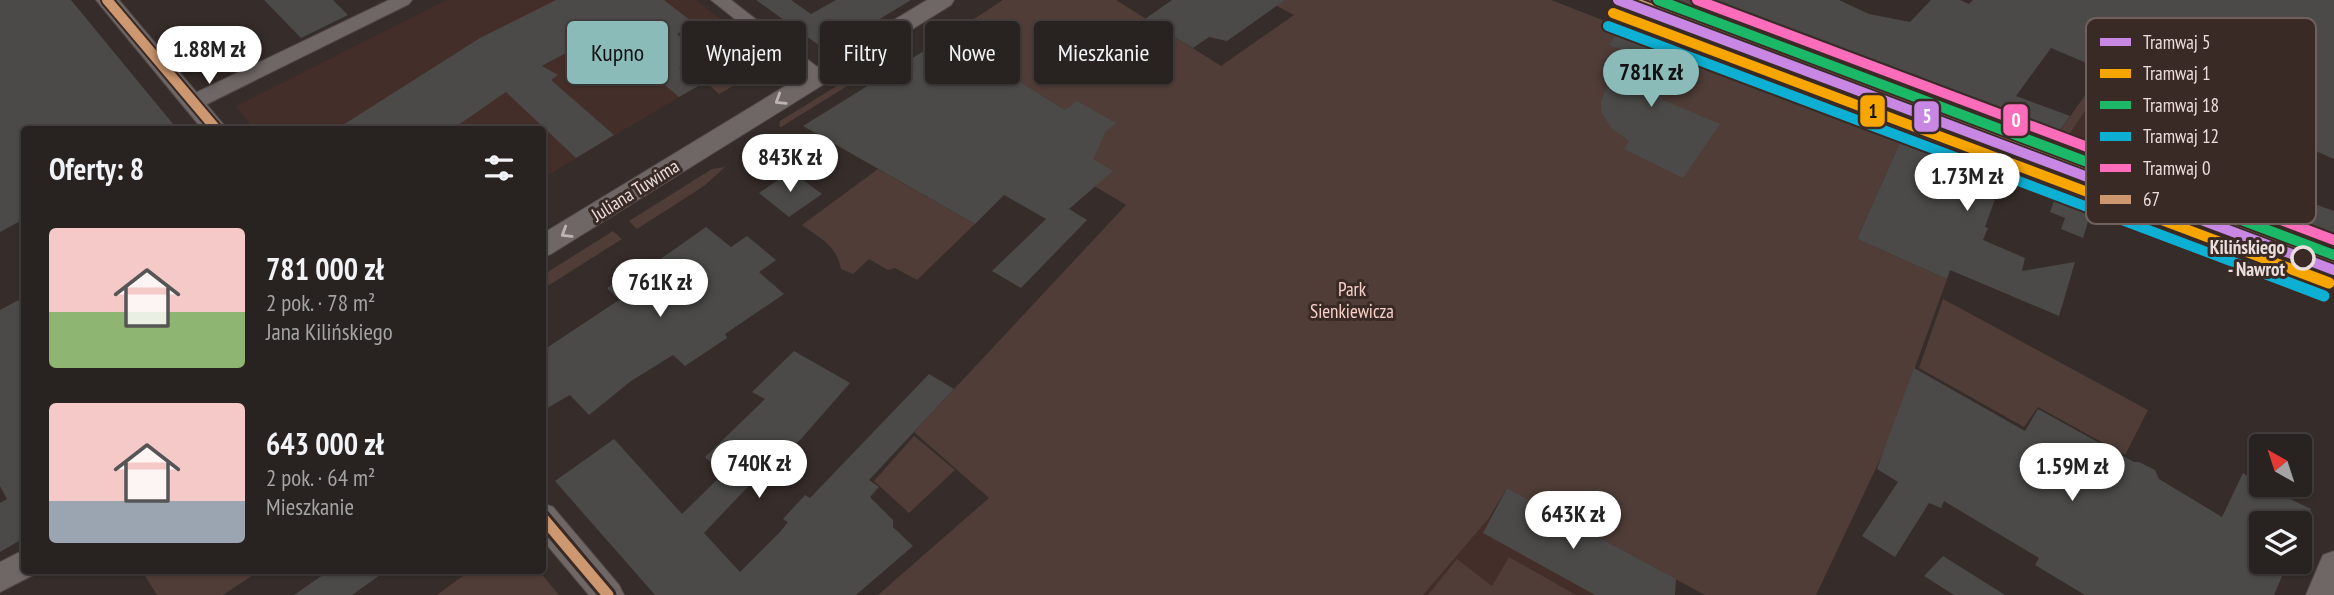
<!DOCTYPE html>
<html lang="pl">
<meta charset="utf-8">
<style>
body{margin:0;font-family:"PT Sans Narrow",sans-serif;background:#342f2d;color:#f1f3f6;height:100vh;display:flex;flex-direction:column;font-size:26px;white-space:nowrap}
*{box-sizing:border-box;margin:0}
p{font-size:23px;color:#a5a4a5}
.icon{flex:none;width:38px;height:38px;fill:none;stroke:currentColor;stroke-width:2;stroke-linecap:round;stroke-linejoin:round}
.map{position:relative;flex:1;overflow:hidden}
.side{position:absolute;left:21px;top:126px;width:525px;height:448px;display:flex;flex-direction:column;background:#282220;border-radius:7px;box-shadow:0 2px 5px #0004,0 0 0 2px #443f3e}
.side>*{flex:none}
.banner{position:absolute;left:567px;top:21px;width:665px;height:63px;display:flex;gap:14px}
.needle{width:46px;rotate:321deg}
.fabs{position:absolute;left:2249px;top:434px;display:grid;gap:14px}
.fabs a{display:grid;place-items:center;width:63px;height:63px;border-radius:7px;background:#282220;box-shadow:0 2px 5px #0004,0 0 0 2px #443f3e;font-size:35px}
.price{position:absolute;translate:-50% -60px;padding:0 16px;border-radius:24px;background:#fff;color:#222;font-size:23px;line-height:46px;filter:drop-shadow(0 2px 4px #0008)}
.price::after{content:'';position:absolute;left:50%;top:42px;width:21px;height:16px;margin-left:-10px;background:inherit;clip-path:polygon(0 0,100% 0,50% 100%)}
.price.on{background:#8bbbb9;color:#111}
ul{padding:0;list-style:none}
li{display:flex;align-items:center;gap:21px;height:175px;padding:0 28px}
li span{display:grid;place-items:center;flex:none;width:196px;height:140px;border-radius:7px;color:#555}
li>.icon{margin-inline-start:auto}
span .icon{width:84px;height:84px;fill:#fffc;stroke-width:1}
li b{font-size:30px}
h2{display:flex;justify-content:space-between;align-items:center;height:84px;padding:0 28px;font-size:30px}
.tag{padding:0 24px;border-radius:7px;background:#282220;box-shadow:0 2px 5px #0004,0 0 0 2px #443f3e;font-size:24px;line-height:63px}
.tag.on{background:#8bbbb9;color:#111}
.map>svg:first-child{display:block}
.built{fill:#432e29}
.green{fill:#503d38}
.building{fill:#4b4a48}
.lines{fill:none;stroke-linecap:round;stroke-linejoin:round}
.minor-casing{stroke:#524a48;stroke-width:2}
.tertiary-casing{stroke:#524a48;stroke-width:2}
.minor{fill:#6e6765;fill-rule:evenodd}
.tertiary{fill:#6e6765;fill-rule:evenodd}
.bus-1-far1-casing{stroke:#3a2a26;stroke-width:14}
.bus-1-casing{stroke:#3a2a26;stroke-width:17}
.bus-1-far1{stroke:#cd976f;stroke-width:10}
.bus-1{stroke:#cd976f;stroke-width:11}
.tram-1-casing{stroke:#3a2a26;stroke-width:14}
.tram-2-far1-casing{stroke:#3a2a26;stroke-width:14}
.tram-2-casing{stroke:#3a2a26;stroke-width:17}
.tram-3-casing{stroke:#3a2a26;stroke-width:14}
.tram-4-far1-casing{stroke:#3a2a26;stroke-width:14}
.tram-4-casing{stroke:#3a2a26;stroke-width:17}
.tram-5-casing{stroke:#3a2a26;stroke-width:14}
.tram-1{stroke:#c787e3;stroke-width:10}
.tram-2-far1{stroke:#f7a600;stroke-width:10}
.tram-2{stroke:#f7a600;stroke-width:11}
.tram-3{stroke:#1ab867;stroke-width:10}
.tram-4-far1{stroke:#0dafd3;stroke-width:10}
.tram-4{stroke:#0dafd3;stroke-width:11}
.tram-5{stroke:#fb6dba;stroke-width:10}
.oneway{stroke:#beb4b2}
.stop-dot{fill:#3a2a26;stroke:#e9dedc;stroke-width:3.5}
.labels{text-anchor:middle;stroke-width:6;stroke-linejoin:round;paint-order:stroke}
.street-label{font-size:19px;fill:#e9dedc;stroke:#3a2a26}
.stop-label{font-size:19px;font-weight:bold;fill:#e9dedc;stroke:#3a2a26;text-anchor:end}
.park-label{font-size:19px;fill:#f8d1c8;stroke:#3a2a26}
.key{fill:#3a2a26;stroke:#6f605d;stroke-width:2}
.key-label{font-size:19px;fill:#e9dedc}
.line-badge{stroke:#3a2a26;stroke-width:2.5}
.badge-label{font-size:19px;text-anchor:middle;font-weight:bold;fill:#fff}
.pale-badge-label{font-size:19px;text-anchor:middle;font-weight:bold;fill:#111}
</style>
<div class="map">
<svg width="2334" height="595" viewBox="0 0 2334 595">
<rect width="100%" height="100%" fill="#362d2a"/>
<path class="built" d="M447,0H696L760,49L543,178L542,130L451,129L555,59L337,129H254L236,106Z
M2334,24L2224,206L2052,142L2134,27Z
M1489,518L1491,519L1484,533L1595,595H1423Z"/>
<path class="green" d="M1003,0H1116L1221,66L1294,15L1266,0H1551L1790,93L1796,82L1908,125L1857,239L1947,279L1886,447L1816,595H1705L1507,488L1489,518L1423,595H878L989,498L914,432L1126,205L1044,156L1065,110L948,36Z
M735,45L746,47L769,65L719,94L688,66L725,46Z
M853,76L860,78L781,127L779,126L780,121Z
M2096,80L2102,86L2068,136L2103,154L2101,161L2052,142Z
M725,167L704,186L637,229L629,221L712,169Z
M878,169L975,224L917,280L895,268L888,270L869,259L853,274L841,269C837,246 820,238 802,225Z
M613,231L622,239L543,289V275Z
M1943,299L2148,410L2125,455L2038,407L2024,427L1919,368Z
M914,436L955,470L909,513L874,481Z
M1509,557L1576,595H1428L1457,559L1492,586Z
M471,570L539,571L559,595H437Z
M142,571H259L223,595H157Z"/>
<path class="building" d="M0,0H71L178,130H24V219L0,232Z
M264,0H333L348,15L301,38Z
M556,0H664L695,24L677,34L703,55L679,68L700,85L679,97L603,33L542,66L558,75L551,80L614,135L576,158L506,92L451,130H335L480,38Z
M756,0H791L811,14L836,0H911L827,51Z
M1172,0H1285L1227,41L1209,37L1193,48L1145,19Z
M1675,0H1839L1869,14L1910,22L1931,0H1960L1969,4L1973,0H2334V159L2271,131L2296,91L2189,45L2282,166L2270,188L2334,211V247L2195,196L2227,141L2215,126L2175,114L2155,99L2101,73L2103,70L2051,48L2016,96L2070,116L2049,146L1675,2Z
M1622,27L1666,44L1649,71L1663,100L1720,124L1683,178L1624,149L1629,141L1612,129L1601,112V101L1622,50L1609,45Z
M948,36L1065,110L1077,101L1116,123L1106,131L1093,159L1113,171L1069,209L1087,220L1021,288L992,271L1046,219L1004,195L975,224L803,126Z
M1911,118L2036,165L2033,168L2097,192L2083,238L2061,229L2065,218L2050,212L2054,201L2002,180L1985,227L1988,228L1983,240L2025,258L2022,271L2075,262L2059,316L1950,270L1947,279L1857,239Z
M791,171L822,194L789,217L759,193Z
M706,227L731,247L747,236L776,260L759,272L784,294L725,334L727,338L685,366L673,355L631,381L589,415L570,395L542,411V351L619,300L607,288L647,263L652,265Z
M24,297V538L0,552V503L7,499L0,486V310Z
M794,351L850,383L801,439L765,473H761L704,533L740,572L780,532L788,522L783,519L805,495L810,498L929,374L954,389L869,480L879,487L870,497L893,520V527L913,546L856,595H655L555,481L614,439L682,514L723,474L705,457L765,399L752,392Z
M1914,368L2025,431L2038,409L2134,462H2139L2155,470L2159,479L2222,517L2243,473L2261,485L2311,509L2300,535V523H2261V562H2288L2274,595H2085L2035,565L2039,558L1944,501L1941,508L1929,503L1895,557L1862,536L1898,482L1877,469Z
M1507,488L1676,579L1675,595H1595L1483,533Z
M1943,556L2005,595H1954L1924,576Z
M330,570H387L352,595H294Z"/>
<g class="lines">
<g class="minor-casing">
<path id="minor" d="M389,0H412L409,4L201,107H187L185,102L187,97Z
M711,0H731L825,73L828,77L825,81H813Z"/>
</g>
<g class="tertiary-casing">
<path id="tertiary" d="M96,0H119L228,130H203Z
M927,0H954L951,5L551,254L542,257V234Z
M1617,0H1649L2334,255V275L1620,5Z
M542,503L553,507L619,585L624,595H589L542,539Z
M24,550V570H36L35,574L0,592V562Z
M2334,551V595H2306L2323,555Z"/>
</g>
<use href="#minor" class="minor"/>
<use href="#tertiary" class="tertiary"/>
<g class="bus-1-far1-casing">
<path id="bus-1-far1" d="M107,0L217,130
M1628,0L2334,265"/>
</g>
<g class="bus-1-casing">
<path id="bus-1" d="M542,517L608,595"/>
</g>
<use href="#bus-1-far1" class="bus-1-far1"/>
<use href="#bus-1" class="bus-1"/>
<g class="tram-1-casing">
<path id="tram-1" d="M1618,0L2334,270"/>
</g>
<g class="tram-2-far1-casing">
<path id="tram-2-far1" d="M1613,13L2297,271"/>
</g>
<g class="tram-2-casing">
<path id="tram-2" d="M2292,269L2329,283"/>
</g>
<g class="tram-3-casing">
<path id="tram-3" d="M1658,0L2334,255"/>
</g>
<g class="tram-4-far1-casing">
<path id="tram-4-far1" d="M1608,26L2257,271"/>
</g>
<g class="tram-4-casing">
<path id="tram-4" d="M2253,269L2324,296"/>
</g>
<g class="tram-5-casing">
<path id="tram-5" d="M1697,0L2334,240"/>
</g>
<use href="#tram-1" class="tram-1"/>
<use href="#tram-2-far1" class="tram-2-far1"/>
<use href="#tram-2" class="tram-2"/>
<use href="#tram-3" class="tram-3"/>
<use href="#tram-4-far1" class="tram-4-far1"/>
<use href="#tram-4" class="tram-4"/>
<use href="#tram-5" class="tram-5"/>
</g>
<defs><path id="oneway-chevron" d="M-2-3.5L2.5 0L-2 3.5" fill="none" stroke-width="1.6" stroke-linecap="round" stroke-linejoin="round" transform="scale(1.75)"/></defs>
<g class="oneway">
<use href="#oneway-chevron" transform="translate(780 100) rotate(148)"/>
<use href="#oneway-chevron" transform="translate(566 233) rotate(148)"/>
</g>
<circle class="stop-dot" cx="2303" cy="258" r="11"/>
<g class="labels">
<g class="street-label">
<text transform="translate(635 190) rotate(-32)" y="7">Juliana Tuwima</text>
</g>
<g class="stop-label">
<text x="2285" y="254">Kilińskiego<tspan x="2285" dy="22">- Nawrot</tspan></text>
</g>
<g class="park-label">
<text x="1352" y="296">Park<tspan x="1352" dy="22">Sienkiewicza</tspan></text>
</g>
</g>
<rect x="2086" y="18" width="230" height="206" rx="10" class="key"/>
<rect x="2100" y="38" width="31" height="8" fill="#c787e3"/>
<rect x="2100" y="69" width="31" height="9" fill="#f7a600"/>
<rect x="2100" y="101" width="31" height="8" fill="#1ab867"/>
<rect x="2100" y="132" width="31" height="9" fill="#0dafd3"/>
<rect x="2100" y="164" width="31" height="8" fill="#fb6dba"/>
<rect x="2100" y="195" width="31" height="9" fill="#cd976f"/>
<g class="key-label">
<text x="2143" y="49">Tramwaj 5</text>
<text x="2143" y="80">Tramwaj 1</text>
<text x="2143" y="112">Tramwaj 18</text>
<text x="2143" y="143">Tramwaj 12</text>
<text x="2143" y="175">Tramwaj 0</text>
<text x="2143" y="206">67</text>
</g>
<g class="line-badge">
<rect x="1859" y="94" width="27" height="34" rx="7" fill="#f7a600"/>
<rect x="1913" y="100" width="27" height="33" rx="7" fill="#c787e3"/>
<rect x="2002" y="103" width="27" height="34" rx="7" fill="#fb6dba"/>
</g>
<g class="badge-label">
<text x="1927" y="123">5</text>
<text x="2016" y="127">0</text>
</g>
<g class="pale-badge-label">
<text x="1873" y="118">1</text>
</g>
</svg>
<div class="fabs">
<a><svg class="needle" viewBox="-14 -14 28 28"><path d="M0-13l5 13h-10z" fill="#e53935"/><path d="M0 13l5-13h-10z" fill="#a5a4a5"/></svg></a>
<a><svg class="icon" aria-label="layers" viewBox="0 0 24 24"><path d="M12 4l9 5-9 5-9-5zM3 14l9 5 9-5"/></svg></a>
</div>
<b class="price" style="left:209px;top:86px">1.88M zł</b>
<b class="price on" style="left:1651px;top:109px">781K zł</b>
<b class="price" style="left:790px;top:194px">843K zł</b>
<b class="price" style="left:1967px;top:213px">1.73M zł</b>
<b class="price" style="left:660px;top:319px">761K zł</b>
<b class="price" style="left:759px;top:500px">740K zł</b>
<b class="price" style="left:2072px;top:503px">1.59M zł</b>
<b class="price" style="left:1573px;top:551px">643K zł</b>
<div class="banner">
<a class="tag on">Kupno</a>
<a class="tag">Wynajem</a>
<a class="tag">Filtry</a>
<a class="tag">Nowe</a>
<a class="tag">Mieszkanie</a>
</div>
<section class="side">
<h2>Oferty: 8<svg class="icon" aria-label="filters" viewBox="0 0 24 24"><path d="M4 7h16M4 17h16"/><circle cx="9" cy="7" r="2"/><circle cx="15" cy="17" r="2"/></svg></h2>
<ul>
<li><span style="background:linear-gradient(#f6c9c9 60%,#8fb573 0)"><svg class="icon" aria-label="home" viewBox="0 0 24 24"><path d="M3 11l9-7 9 7M6 9v11h12V9"/></svg></span><div><b>781 000 zł</b><p>2 pok. · 78 m²</p><p>Jana Kilińskiego</p></div></li>
<li><span style="background:linear-gradient(#f6c9c9 70%,#9aa5b1 0)"><svg class="icon" aria-label="home" viewBox="0 0 24 24"><path d="M3 11l9-7 9 7M6 9v11h12V9"/></svg></span><div><b>643 000 zł</b><p>2 pok. · 64 m²</p><p>Mieszkanie</p></div></li>
</ul>
</section>
</div>
